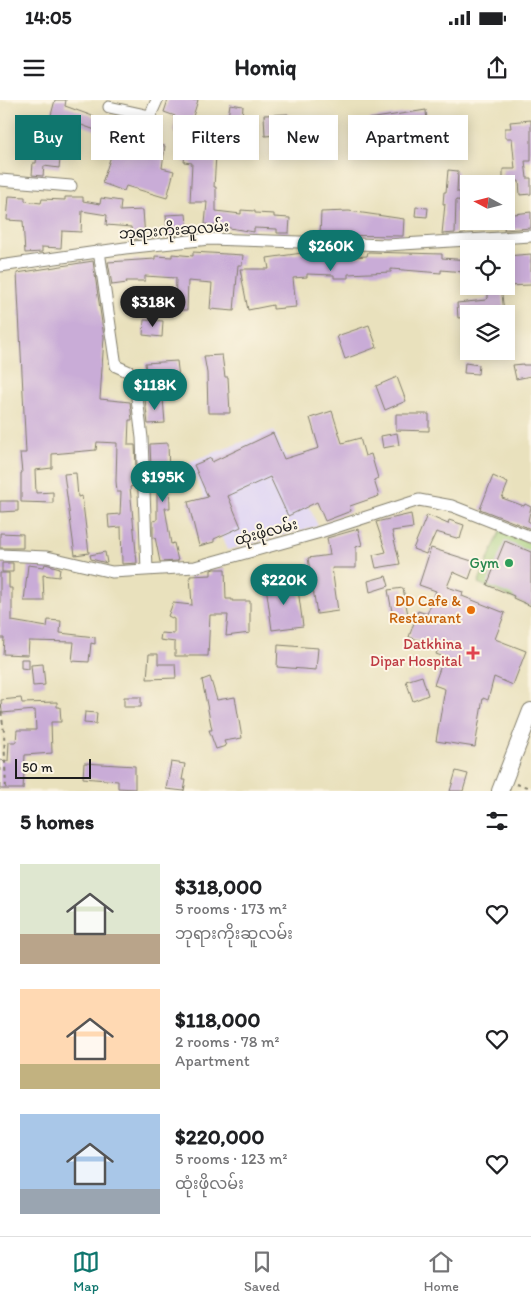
<!DOCTYPE html>
<meta charset="utf-8">
<style>
body{margin:0;font-family:Itim,"Noto Sans Myanmar",sans-serif;background:#f6f6f6;color:#202124;height:100vh;display:flex;flex-direction:column;font-size:19px;white-space:nowrap}
*{box-sizing:border-box;margin:0}
p{font-size:16px;color:#757577}
.icon{flex:none;width:28px;height:28px;fill:none;stroke:currentColor;stroke-width:2;stroke-linecap:round;stroke-linejoin:round}
.map{position:relative;height:691px;overflow:hidden}
.details{display:flex;flex-direction:column;background:#fff;flex:1}
.details>*{flex:none}
.hud{position:absolute;left:15px;top:15px;width:501px;height:45px;display:flex;gap:10px}
.needle{width:32px;rotate:277deg}
.tools{position:absolute;left:460px;top:75px;display:grid;gap:10px}
.tools a{display:grid;place-items:center;width:55px;height:55px;border-radius:0px;background:#fff;box-shadow:0 2px 12px #0003;font-size:25px}
.scale{position:absolute;left:15px;bottom:12px;width:76px;box-sizing:border-box;padding-left:5px;border:2px solid #1c1c1c;border-top:0;font-size:14px;line-height:18px;white-space:nowrap;color:#1c1c1c;-webkit-text-stroke:4px #fcf5e5;paint-order:stroke}
.price{position:absolute;translate:-50% -42px;padding:0 11px;border-radius:18px;background:#0f766e;color:#fff;font-size:16px;line-height:32px;filter:drop-shadow(0 1px 2px #0008)}
.price::after{content:'';position:absolute;left:50%;top:30px;width:15px;height:11px;margin-left:-8px;background:inherit;clip-path:polygon(0 0,100% 0,50% 100%)}
.price.active{background:#222;color:#fff}
ul{padding:0;list-style:none}
li{display:flex;align-items:center;gap:15px;height:125px;padding:0 20px}
li span{display:grid;place-items:center;flex:none;width:140px;height:100px;border-radius:0px;color:#555}
li>.icon{margin-inline-start:auto}
span .icon{width:60px;height:60px;fill:#fffc;stroke-width:1}
li b{font-size:21px}
h2{display:flex;justify-content:space-between;align-items:center;height:60px;padding:0 20px;font-size:21px}
.tag{padding:0 18px;border-radius:0px;background:#fff;box-shadow:0 2px 12px #0003;font-size:18px;line-height:45px}
.tag.active{background:#0f766e;color:#fff}
.status{display:flex;justify-content:space-between;align-items:center;height:35px;padding:0 25px;background:#fff;direction:ltr}
.status svg{height:14px;fill:currentColor}
header{display:flex;justify-content:space-between;align-items:center;height:65px;padding:0 20px;background:#fff;font-size:22px;font-weight:700}
.menu{display:flex;justify-content:space-around;align-items:center;height:70px;border-top:1px solid #e0e0e0;background:#fff;font-size:14px;color:#757577}
.menu a{display:grid;justify-items:center;gap:2px}
.menu .active{color:#0f766e}
.map>svg:first-child{display:block}
.built{fill:#dfd5f5}
.green{fill:#a1cc78;stroke:#5e744a}
.building{fill:#c9acd7}
.lines{fill:none;stroke-linecap:round;stroke-linejoin:round}
.minor-casing{stroke:#827e6c;stroke-width:13}
.secondary-casing{stroke:#827e6c;stroke-width:18}
.path{stroke:#827e6c;stroke-width:2;stroke-dasharray:4 4;stroke-linecap:butt}
.minor{stroke:#fff;stroke-width:11}
.secondary{stroke:#fff;stroke-width:16}
.leisure-dot{fill:#2e9e5b;stroke:#fcf5e5;stroke-width:2}
.food-dot{fill:#e8710a;stroke:#fcf5e5;stroke-width:2}
.health-dot{fill:#e0444e;stroke:#fcf5e5;stroke-width:2}
.labels{text-anchor:middle;stroke-width:4;stroke-linejoin:round;paint-order:stroke}
.street-label{font-size:15px;fill:#1c1c1c;stroke:#fcf5e5}
.leisure-label{font-size:15px;fill:#27864d;stroke:#fcf5e5;text-anchor:end}
.food-label{font-size:15px;fill:#c56008;stroke:#fcf5e5;text-anchor:end}
.health-label{font-size:15px;fill:#be3a42;stroke:#fcf5e5;text-anchor:end}
</style>
<div class="status"><b>14:05</b><svg viewBox="0 0 49 12"><path d="M0 12V9h3v3zM5 12V6h3v6zM10 12V3h3v9zM15 12V0h3v12zM26 1h20v11H26zM47 4h2v5h-2z"/></svg></div>
<header><svg class="icon" aria-label="menu" viewBox="0 0 24 24"><path d="M4 6h16M4 12h16M4 18h16"/></svg>Homiq<svg class="icon" aria-label="share" viewBox="0 0 24 24"><path d="M12 15V3M7 8l5-5 5 5M5 13v7h14v-7"/></svg></header>
<div class="map">
<svg width="531" height="691" viewBox="0 0 531 691">
<rect width="100%" height="100%" fill="#fcf5e5"/>
<filter id="ink" filterUnits="userSpaceOnUse"><feTurbulence type="fractalNoise" baseFrequency=".02" numOctaves="2"/><feDisplacementMap in="SourceGraphic" scale="10" xChannelSelector="R" yChannelSelector="G"/><feConvolveMatrix kernelMatrix="1 2 1 2 8 2 1 2 1" color-interpolation-filters="sRGB"/></filter>
<filter id="wash" filterUnits="userSpaceOnUse"><feTurbulence type="fractalNoise" baseFrequency=".0096" numOctaves="4" result="noise"/><feDisplacementMap in="SourceGraphic" scale="20" xChannelSelector="R" yChannelSelector="G"/><feGaussianBlur stdDeviation="1.12" result="paint"/><feColorMatrix in="noise" values="0 0 0 0 0 0 0 0 0 0 0 0 0 0 0 0 0 1.4 0 .05"/><feComposite in="paint" operator="in"/></filter>
<g filter="url(#wash)">
<rect width="100%" height="100%" fill="#e9e1bd"/>
<path class="built" d="M274,330L318,426L227,450L189,362Z"/>
<path class="green" d="M501,429L531,444V506L478,483Z"/>
<g id="blocks">
<path class="building" d="M55,0H66L65,6L142,34L141,43L165,46L162,68L174,71L167,98L126,86L124,91L102,83L117,38L65,19L59,68L44,66L43,76L32,75L33,63H36L41,18L50,19Z
M168,0H198L188,33L174,32L175,16L164,12Z
M230,4L243,6L242,18L228,17Z
M426,10L427,24L388,26L371,30L369,19Z
M288,14L289,34L265,36L264,15Z
M531,20V61H525L527,78H531V94L520,95L519,81H503V69H515L512,38H505V28H511L510,22Z
M185,54L216,55L214,87H216V111L241,114V110L255,111V113L274,114V117L290,118L289,133H277V129L254,128V132L205,124L207,102H190L192,63L184,62Z
M448,70L458,71L457,92H469V101L456,100L455,133L442,134L445,104H443L444,92H446Z
M9,96L25,97V101L41,103L42,99L65,100V97H83V101L100,104L101,98L121,101L120,111L143,110L145,138L132,140L131,127L106,125L107,115L82,111L81,132L62,131L61,148L42,147V152L25,153L23,121L7,120Z
M416,107L428,108L427,117L415,116Z
M349,111L404,119L403,136L320,135L321,112Z
M531,112V128L504,130L506,115Z
M186,114L188,134L167,136L166,115Z
M309,150L327,151L326,156L351,157L367,156L368,152L442,154V158L469,160V170H464V172L441,170V173L391,169V172L348,174V178H334V175L307,174V177L293,178L296,207L273,209V205L248,210L240,169H269L267,158L309,152Z
M193,152L243,155L242,165H238L234,211L210,209L212,183L188,181L187,210H175L176,178L145,176V181H126L127,183L112,185L108,162L155,159V156L172,157V154L193,156Z
M531,154V185L506,186V156Z
M93,161L104,237L100,299L130,302L132,320H129L128,345H135L136,368L133,374V386L130,387L137,463L122,464L121,427L109,428L108,415L120,414L121,392H117L116,381L117,343L97,342L96,350L52,354V368L35,370L36,393L53,392V403L21,402V373H22L20,353H26L17,173Z
M488,186H501L504,212L469,214V217L458,218L457,203L486,200L488,198Z
M144,220L163,221L162,237L143,235Z
M369,225L377,247L345,259L337,236Z
M222,255L225,277H228L230,313H208L207,273L204,256Z
M177,261L179,278L147,280L145,263Z
M465,263L479,265L478,274L464,273Z
M523,264V265H531V276L516,279L513,265Z
M397,277L406,301L385,310L376,286Z
M163,298L165,323L148,324L145,299Z
M332,311L342,343L360,338L365,356L371,354L378,378L374,380L379,396L350,406L351,411L325,421L317,402L288,416L270,377L228,396L241,427L214,439V442L199,446L188,402L208,397L194,365L211,358L212,362L273,333L284,359L319,348L310,318Z
M396,314H429V331L396,330Z
M397,333L399,345L383,348L381,336Z
M168,343L170,408H165L171,444L174,443L178,461L160,462L155,437L153,438V421L157,420V367H151L150,344Z
M76,373L78,397L82,396L89,453L75,455L64,374Z
M493,376L508,383L502,398L524,406L525,404L531,407L528,421L531,423V429L480,409Z
M0,401H18V411L0,412Z
M411,414L413,428L392,431L400,464L376,468L373,455L386,452L376,422Z
M427,415L448,424L449,420L464,425L460,439L436,432L426,454L413,449Z
M358,429L362,445L356,447V468H332L338,511L317,514L308,458L330,455L327,438Z
M0,433L23,434V448H0Z
M505,441L531,452V506L513,498L514,496L487,485Z
M431,448L475,462L469,479L453,472L447,487L463,492L462,496L505,513L495,539L526,551L513,585L494,577L488,600L483,598L475,647L436,641L445,589L434,585L444,557L436,554L439,547L409,537L418,511L427,514L436,491L419,485Z
M105,452L107,463L91,459L90,455Z
M2,463H13V472H2Z
M45,464L60,468L59,477L43,475L44,501H24L28,465L44,467Z
M214,469H225L226,499H232V501H250V533L226,536L228,515H210L208,556H175V542L160,540L161,533L174,534V519L168,516L173,503L192,505L190,476L211,475V470Z
M0,473H9V488H12V521L47,527L48,520L61,521L60,533L95,537V544L91,543L89,562L72,561L74,542L29,541L28,555L3,554L4,538H0Z
M386,476L389,486L370,492L368,481Z
M297,482L303,526L272,530L266,486Z
M403,488L408,515L393,517L388,490Z
M278,545L318,548L316,570L277,567Z
M149,554H158V564H175L176,578L147,579Z
M21,559H29V569L21,568Z
M43,564L45,585L33,586L31,565Z
M422,576L428,595L413,601L406,581Z
M210,577L217,600L235,597L242,638L224,641L226,646L216,649L209,630H212L202,580Z
M124,597H141V607H124Z
M21,598L22,603L57,602V607H60L61,622H51L52,653L25,655L23,689H0V660L8,661L9,642H16L17,630H36L35,610L2,613L1,600Z
M85,612L97,613L96,624L84,623Z
M171,662L185,664L182,680H186L184,691L166,689Z
M84,663L135,666V689L118,688V681L83,678Z
M456,671L468,674L463,691H450Z"/>
</g>
</g>
<g filter="url(#ink)">
<use href="#blocks" fill-opacity="0" stroke="#827e6c" stroke-width="1"/>
<g class="lines">
<g class="minor-casing">
<path id="minor" d="M109,7L150,16L157,0
M0,80L71,86
M99,151L116,266L134,274L142,338L147,470
M0,166L125,148L209,139L387,145L531,136
M0,455L47,457L112,472L195,467L317,433L419,400L452,406L531,437"/>
</g>
<g class="secondary-casing">
<path id="secondary" d="M500,691L531,611"/>
</g>
<path class="path" d="M0,604L4,632L6,691
M516,684L531,688"/>
<use href="#minor" class="minor"/>
<use href="#secondary" class="secondary"/>
</g>
</g>
<circle class="leisure-dot" cx="509" cy="463" r="5"/>
<circle class="food-dot" cx="471" cy="510" r="5"/>
<path class="health-dot" d="M470.5 545.5h5v5h5v5h-5v5h-5v-5h-5v-5h5z"/>
<g class="labels">
<g class="street-label">
<text transform="translate(174 130) rotate(-4)" y="5">ဘုရားကိုးဆူလမ်း</text>
<text transform="translate(266 432) rotate(-15)" y="5">ထုံးဖိုလမ်း</text>
</g>
<g class="leisure-label">
<text x="499" y="468">Gym</text>
</g>
<g class="food-label">
<text x="461" y="506">DD Cafe &amp;<tspan x="461" dy="17">Restaurant</tspan></text>
</g>
<g class="health-label">
<text x="462" y="549">Datkhina<tspan x="462" dy="17">Dipar Hospital</tspan></text>
</g>
</g>
</svg>
<div class="tools">
<a><svg class="needle" viewBox="-14 -14 28 28"><path d="M0-13l5 13h-10z" fill="#e53935"/><path d="M0 13l5-13h-10z" fill="#757577"/></svg></a>
<a><svg class="icon" aria-label="locate" viewBox="0 0 24 24"><circle cx="12" cy="12" r="6"/><path d="M12 2v4M12 18v4M2 12h4M18 12h4"/></svg></a>
<a><svg class="icon" aria-label="layers" viewBox="0 0 24 24"><path d="M12 4l9 5-9 5-9-5zM3 14l9 5 9-5"/></svg></a>
</div>
<div class="scale">50 m</div>
<b class="price" style="left:331px;top:172px">$260K</b>
<b class="price active" style="left:153px;top:228px">$318K</b>
<b class="price" style="left:155px;top:311px">$118K</b>
<b class="price" style="left:163px;top:403px">$195K</b>
<b class="price" style="left:284px;top:506px">$220K</b>
<div class="hud">
<a class="tag active">Buy</a>
<a class="tag">Rent</a>
<a class="tag">Filters</a>
<a class="tag">New</a>
<a class="tag">Apartment</a>
</div>
</div>
<section class="details">
<h2>5 homes<svg class="icon" aria-label="filters" viewBox="0 0 24 24"><path d="M4 7h16M4 17h16"/><circle cx="9" cy="7" r="2"/><circle cx="15" cy="17" r="2"/></svg></h2>
<ul>
<li><span style="background:linear-gradient(#dfe7d0 70%,#b9a48a 0)"><svg class="icon" aria-label="home" viewBox="0 0 24 24"><path d="M3 11l9-7 9 7M6 9v11h12V9"/></svg></span><div><b>$318,000</b><p>5 rooms · 173 m²</p><p>ဘုရားကိုးဆူလမ်း</p></div><svg class="icon" aria-label="heart" viewBox="0 0 24 24"><path d="M12 20l-8-8c-3-5 5-10 8-4 3-6 11-1 8 4z"/></svg></li>
<li><span style="background:linear-gradient(#ffd9b3 75%,#c2b280 0)"><svg class="icon" aria-label="home" viewBox="0 0 24 24"><path d="M3 11l9-7 9 7M6 9v11h12V9"/></svg></span><div><b>$118,000</b><p>2 rooms · 78 m²</p><p>Apartment</p></div><svg class="icon" aria-label="heart" viewBox="0 0 24 24"><path d="M12 20l-8-8c-3-5 5-10 8-4 3-6 11-1 8 4z"/></svg></li>
<li><span style="background:linear-gradient(#a9c7e8 75%,#9aa5b1 0)"><svg class="icon" aria-label="home" viewBox="0 0 24 24"><path d="M3 11l9-7 9 7M6 9v11h12V9"/></svg></span><div><b>$220,000</b><p>5 rooms · 123 m²</p><p>ထုံးဖိုလမ်း</p></div><svg class="icon" aria-label="heart" viewBox="0 0 24 24"><path d="M12 20l-8-8c-3-5 5-10 8-4 3-6 11-1 8 4z"/></svg></li>
</ul>
</section>
<nav class="menu">
<a class="active"><svg class="icon" aria-label="map" viewBox="0 0 24 24"><path d="M3 6l6-2 6 2 6-2v14l-6 2-6-2-6 2zM9 4v14M15 6v14"/></svg>Map</a>
<a><svg class="icon" aria-label="saved" viewBox="0 0 24 24"><path d="M7 4h10v16l-5-4-5 4z"/></svg>Saved</a>
<a><svg class="icon" aria-label="home" viewBox="0 0 24 24"><path d="M3 11l9-7 9 7M6 9v11h12V9"/></svg>Home</a>
</nav>
